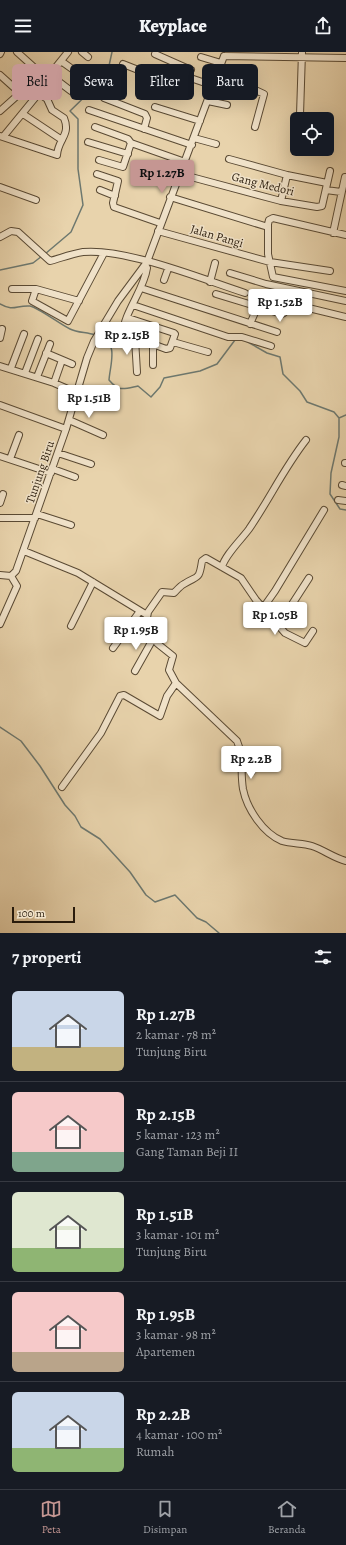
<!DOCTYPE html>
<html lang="id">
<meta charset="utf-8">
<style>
body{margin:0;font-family:Alegreya,serif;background:#242831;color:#f1f3f6;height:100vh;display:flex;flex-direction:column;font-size:15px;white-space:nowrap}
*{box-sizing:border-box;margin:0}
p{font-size:13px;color:#9ea1a6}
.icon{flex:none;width:22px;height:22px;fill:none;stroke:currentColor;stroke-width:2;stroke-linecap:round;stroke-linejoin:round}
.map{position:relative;height:881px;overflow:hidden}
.details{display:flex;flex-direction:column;background:#171b24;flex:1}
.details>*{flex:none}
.hud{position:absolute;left:12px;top:12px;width:322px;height:36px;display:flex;gap:8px}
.controls{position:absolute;left:290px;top:60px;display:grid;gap:8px}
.controls a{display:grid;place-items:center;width:44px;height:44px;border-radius:6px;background:#171b24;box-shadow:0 4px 16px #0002;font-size:20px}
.scale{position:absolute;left:12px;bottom:10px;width:63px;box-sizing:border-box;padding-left:4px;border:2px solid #2a1c0c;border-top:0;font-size:11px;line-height:14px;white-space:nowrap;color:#2a1c0c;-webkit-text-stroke:3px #f0e2c9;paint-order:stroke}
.price{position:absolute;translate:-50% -34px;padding:0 9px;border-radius:4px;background:#fff;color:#222;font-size:13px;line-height:26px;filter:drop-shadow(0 1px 2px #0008)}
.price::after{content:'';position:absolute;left:50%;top:24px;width:12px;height:9px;margin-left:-6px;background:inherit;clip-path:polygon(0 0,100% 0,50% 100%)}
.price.on{background:#c59692;color:#111}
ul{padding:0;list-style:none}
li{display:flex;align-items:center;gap:12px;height:100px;padding:0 12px}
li+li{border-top:1px solid #363941}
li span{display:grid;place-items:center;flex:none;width:112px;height:80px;border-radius:6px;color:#555}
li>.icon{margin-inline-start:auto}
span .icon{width:48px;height:48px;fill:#fffc;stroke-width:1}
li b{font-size:17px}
h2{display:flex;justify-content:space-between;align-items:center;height:48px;padding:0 12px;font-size:17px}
.chip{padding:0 14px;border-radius:6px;background:#171b24;box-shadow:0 4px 16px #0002;font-size:14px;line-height:36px}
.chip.on{background:#c59692;color:#111}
header{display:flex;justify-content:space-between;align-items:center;height:52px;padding:0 12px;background:#171b24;font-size:18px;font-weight:800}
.tab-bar{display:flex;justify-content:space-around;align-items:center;height:56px;border-top:1px solid #363941;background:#171b24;font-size:11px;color:#9ea1a6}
.tab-bar a{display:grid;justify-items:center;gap:2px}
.tab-bar .on{color:#c59692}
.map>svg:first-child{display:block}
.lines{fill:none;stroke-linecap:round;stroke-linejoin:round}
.stream{stroke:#6d786f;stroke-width:1.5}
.minor-casing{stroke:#5a4a34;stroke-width:8}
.minor{stroke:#f0e2c9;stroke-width:6}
.labels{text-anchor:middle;stroke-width:3;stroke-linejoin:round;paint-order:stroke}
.street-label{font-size:12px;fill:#2a1c0c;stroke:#f0e2c9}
</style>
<header><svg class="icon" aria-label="menu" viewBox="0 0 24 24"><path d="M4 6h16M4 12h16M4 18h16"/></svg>Keyplace<svg class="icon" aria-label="share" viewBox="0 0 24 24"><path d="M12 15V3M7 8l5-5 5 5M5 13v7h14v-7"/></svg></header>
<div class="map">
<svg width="346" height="881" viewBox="0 0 346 881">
<rect width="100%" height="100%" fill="#e8d3ac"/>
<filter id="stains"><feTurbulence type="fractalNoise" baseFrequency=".005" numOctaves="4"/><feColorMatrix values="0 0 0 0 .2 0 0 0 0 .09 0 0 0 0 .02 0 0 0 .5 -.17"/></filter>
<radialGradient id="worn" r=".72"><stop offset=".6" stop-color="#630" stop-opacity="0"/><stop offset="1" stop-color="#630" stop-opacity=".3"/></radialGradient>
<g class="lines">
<path class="stream" d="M45,202L71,180L83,153L78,117V67L70,59L107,23L112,0
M0,218L33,211L42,204
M0,252C14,260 16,253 30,254C39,256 61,273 70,277C78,281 87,280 95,283
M100,284C119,291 110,313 109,328C119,340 124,337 138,334L151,345L160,335L164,326L200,319L217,312L235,288
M246,289L267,301L280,305L283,322L300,339L307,350L334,360L339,366V385L331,421L330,442L340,457L346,458
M339,366L346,363
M0,675L21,689L40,714L65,753L75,764L81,775L100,787L130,820L146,843L155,850L175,843L197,866L206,870L219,881"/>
<g class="minor-casing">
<path id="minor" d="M17,0L37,18
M82,0L88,5
M0,2L1,0
M155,2L191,18
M224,4L346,6
M201,5L221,11
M61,9L82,24
M123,12L184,36L190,26
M167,18L214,34
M0,23L20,41
M50,23L71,39
M217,26L249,35L264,42L255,75
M114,29L104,46L145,62L147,66L144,77
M146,35L151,22
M39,36L68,0
M213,36L230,40
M208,49L227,53
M155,55L200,69
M89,58L192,93
M0,59L28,34L47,47L52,58L64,66C71,83 58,87 57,103L0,84
M23,62L62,88
M300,63L302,0
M95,75L128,87L131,91L185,110
M3,85L39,41
M194,86L216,92
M88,90L128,102
M229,107L287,123
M99,108L123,115L131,91
M97,122L118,129L113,151L114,155L160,171
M180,122L281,149L317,155L322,154L330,119
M0,135L36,148
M100,138L115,144
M326,138L341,140
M170,145L268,175
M281,149L287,123L327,131
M158,179L270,210L330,219
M333,181L345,125
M346,183L273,166L269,168L268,172V202L273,225L346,239
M0,185L11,179L18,180L50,209C61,206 71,202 83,200C126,196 202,227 245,241
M230,221L266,232L346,249
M164,228L168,217
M210,230L215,211
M141,236L277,280
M12,237H36L79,249
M36,237L32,249L68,269L104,201
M216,242L282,262L284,261L286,253L288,251L346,265
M133,253L228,285H242L271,294
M128,266L174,281L175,282L170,296L166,297L123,281C124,260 144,238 147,216L145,213
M250,272L257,256
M0,286L2,277
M135,287L137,320
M173,290L208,300
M153,293V313
M46,301L72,312
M0,314L54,331L77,341
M11,316L24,282
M25,321L38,287
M37,325L50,292
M54,331L62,308
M0,353L66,377
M69,368L103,383
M58,401L91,412
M0,404L51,421
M10,407L19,383
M345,411H346
M53,417L75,425
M342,433L346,434
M338,448L346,449
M0,451L3,442
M37,462L71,473
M0,466H35
M24,499L78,521L147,563
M222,515C225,503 241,488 249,477C269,448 284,416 306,388
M0,523L11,524L16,519L66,377L87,306L94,289L118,249L147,210L224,4
M263,556L275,539L324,458
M0,572L17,534L11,524
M71,574L93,530
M278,574L309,526
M313,579L305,591L285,581L256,548L241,526L206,506L202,509C199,529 198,523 184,532C180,534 177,538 174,541L162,540L148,560L145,577L158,592L173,604L169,618L176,631L237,689C244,705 240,719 243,737C247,757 263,781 282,789C292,792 303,791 312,794C324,798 334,806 346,809
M113,596L140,559
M135,619L153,587
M241,713L252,719
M62,735L101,681L120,644L124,643L160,664L167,644L176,631"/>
</g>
<use href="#minor" class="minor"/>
</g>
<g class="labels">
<g class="street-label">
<text transform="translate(263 132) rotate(14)" y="4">Gang Medori</text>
<text transform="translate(217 184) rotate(16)" y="4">Jalan Pangi</text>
<text transform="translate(40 420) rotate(-71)" y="4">Tunjung Biru</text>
</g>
</g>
<rect width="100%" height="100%" filter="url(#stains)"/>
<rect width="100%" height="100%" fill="url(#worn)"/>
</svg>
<div class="controls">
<a><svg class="icon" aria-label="locate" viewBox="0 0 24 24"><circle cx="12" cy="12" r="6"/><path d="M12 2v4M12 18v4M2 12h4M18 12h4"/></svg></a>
</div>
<div class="scale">100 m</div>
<b class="price on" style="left:162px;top:142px">Rp 1.27B</b>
<b class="price" style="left:280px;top:271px">Rp 1.52B</b>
<b class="price" style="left:127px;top:304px">Rp 2.15B</b>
<b class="price" style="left:89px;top:367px">Rp 1.51B</b>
<b class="price" style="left:275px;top:584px">Rp 1.05B</b>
<b class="price" style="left:136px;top:599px">Rp 1.95B</b>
<b class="price" style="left:251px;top:728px">Rp 2.2B</b>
<div class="hud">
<a class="chip on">Beli</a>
<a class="chip">Sewa</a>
<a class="chip">Filter</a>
<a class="chip">Baru</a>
</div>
</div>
<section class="details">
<h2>7 properti<svg class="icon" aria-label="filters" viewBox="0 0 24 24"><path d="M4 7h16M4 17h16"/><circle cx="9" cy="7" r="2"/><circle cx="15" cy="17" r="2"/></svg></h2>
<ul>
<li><span style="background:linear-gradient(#c9d6e8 70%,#c2b280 0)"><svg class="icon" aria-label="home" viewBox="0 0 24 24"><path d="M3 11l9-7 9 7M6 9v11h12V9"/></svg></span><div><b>Rp 1.27B</b><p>2 kamar · 78 m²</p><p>Tunjung Biru</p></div></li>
<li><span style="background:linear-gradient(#f6c9c9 75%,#7fa58c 0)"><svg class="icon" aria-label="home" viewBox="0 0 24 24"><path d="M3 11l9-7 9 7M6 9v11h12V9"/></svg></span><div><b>Rp 2.15B</b><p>5 kamar · 123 m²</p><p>Gang Taman Beji II</p></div></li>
<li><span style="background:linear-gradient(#dfe7d0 70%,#8fb573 0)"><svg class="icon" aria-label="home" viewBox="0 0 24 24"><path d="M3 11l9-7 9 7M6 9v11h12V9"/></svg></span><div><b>Rp 1.51B</b><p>3 kamar · 101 m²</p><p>Tunjung Biru</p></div></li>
<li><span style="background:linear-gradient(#f6c9c9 75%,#b9a48a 0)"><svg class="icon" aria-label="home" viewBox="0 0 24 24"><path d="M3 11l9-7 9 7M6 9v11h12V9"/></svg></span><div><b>Rp 1.95B</b><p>3 kamar · 98 m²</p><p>Apartemen</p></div></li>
<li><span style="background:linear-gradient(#c9d6e8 70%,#8fb573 0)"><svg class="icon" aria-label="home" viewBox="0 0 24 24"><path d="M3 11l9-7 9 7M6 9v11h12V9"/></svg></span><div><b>Rp 2.2B</b><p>4 kamar · 100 m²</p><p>Rumah</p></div></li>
</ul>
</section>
<nav class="tab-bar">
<a class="on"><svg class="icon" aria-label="map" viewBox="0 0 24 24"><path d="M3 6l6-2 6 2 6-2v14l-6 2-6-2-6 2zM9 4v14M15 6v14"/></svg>Peta</a>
<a><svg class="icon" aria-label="saved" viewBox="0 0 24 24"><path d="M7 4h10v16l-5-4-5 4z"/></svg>Disimpan</a>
<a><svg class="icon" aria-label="home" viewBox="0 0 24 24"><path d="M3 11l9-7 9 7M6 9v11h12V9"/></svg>Beranda</a>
</nav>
